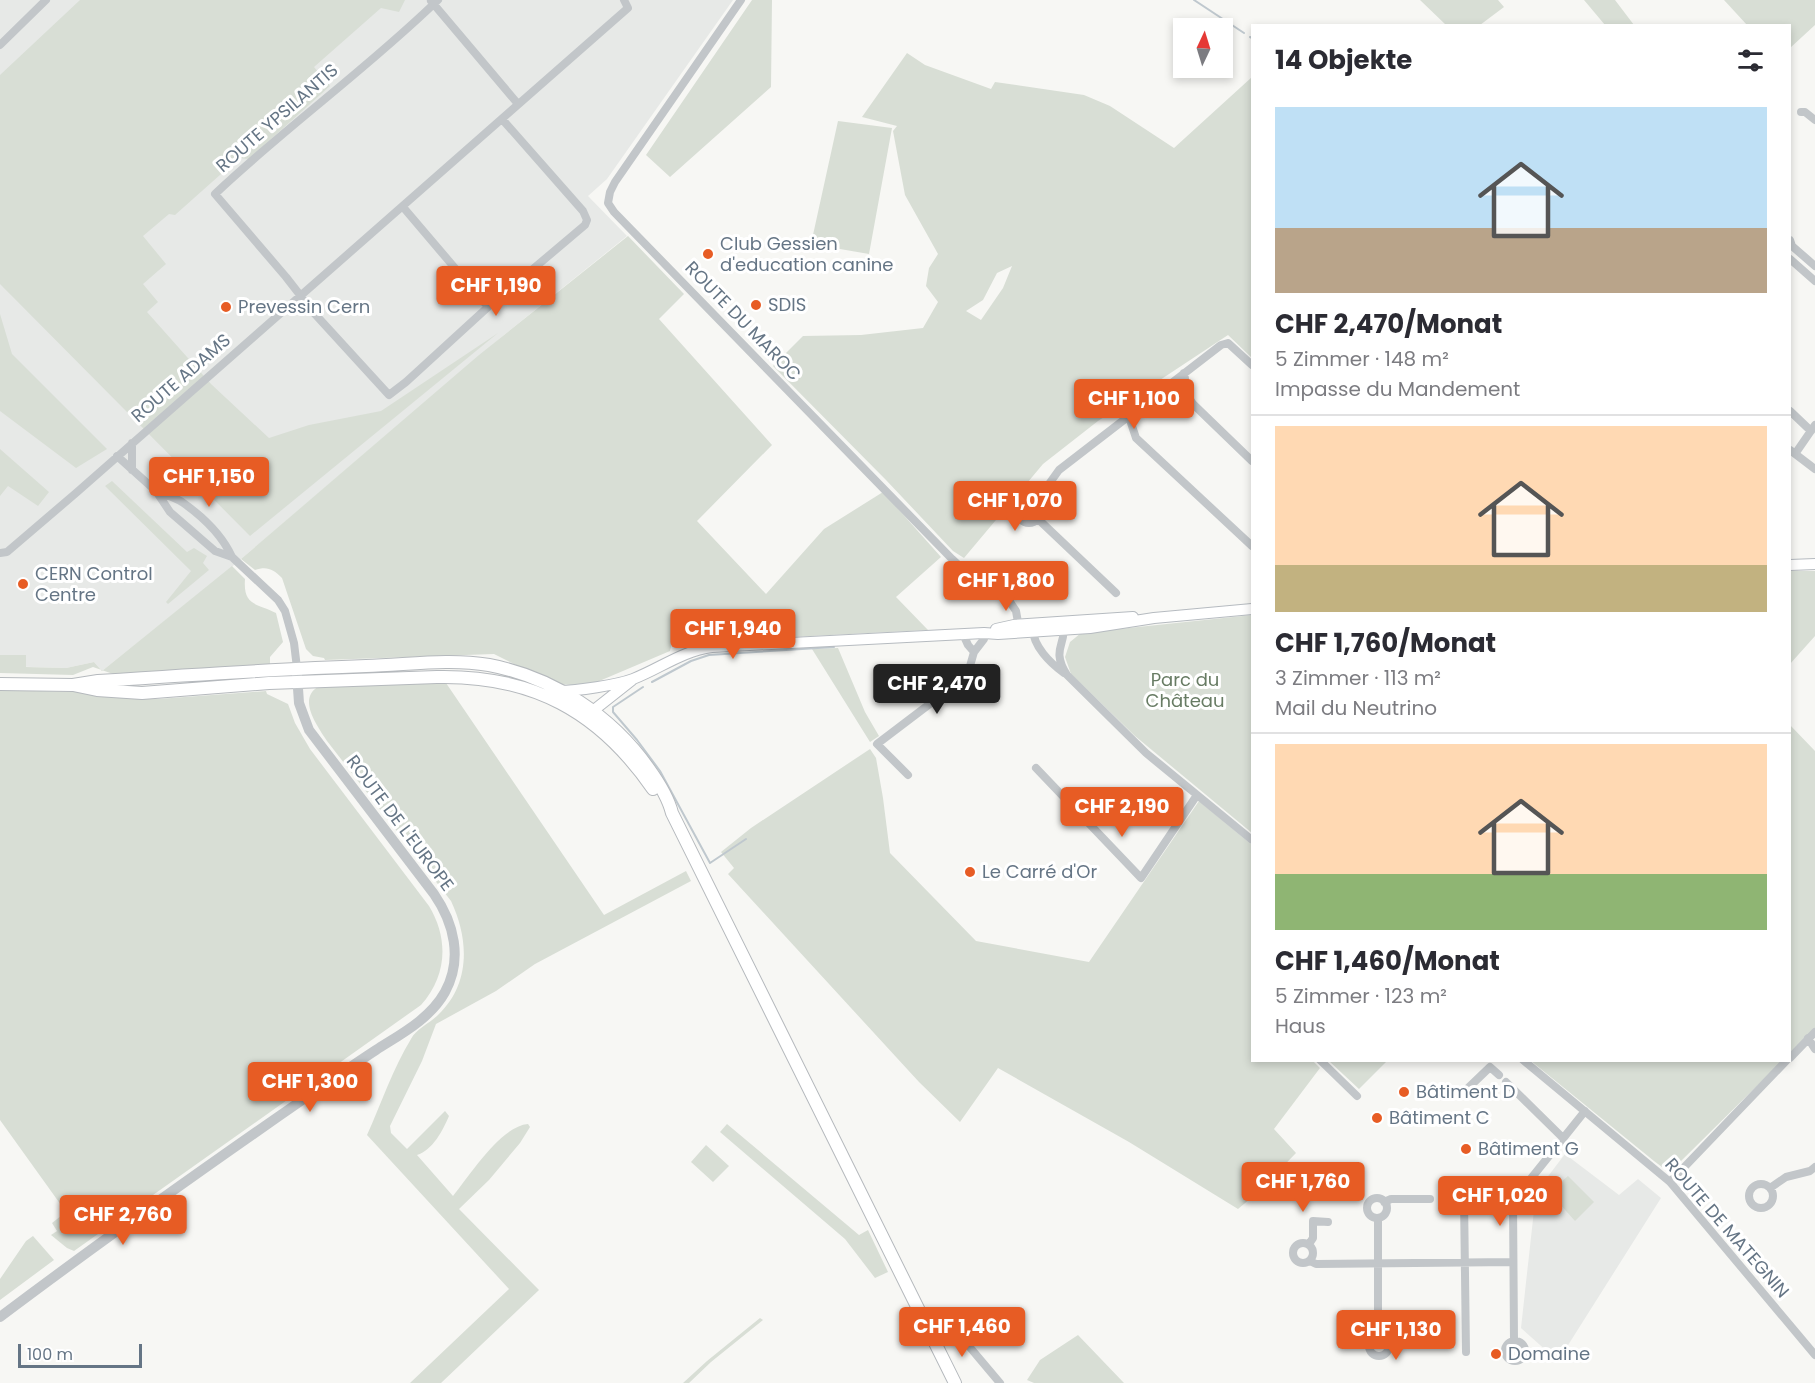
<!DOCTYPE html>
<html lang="de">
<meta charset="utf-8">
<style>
body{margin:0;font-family:Poppins,sans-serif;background:#f7f7f7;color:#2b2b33;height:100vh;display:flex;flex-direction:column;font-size:22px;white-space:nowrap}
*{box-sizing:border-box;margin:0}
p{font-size:20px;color:#7c7c81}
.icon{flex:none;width:33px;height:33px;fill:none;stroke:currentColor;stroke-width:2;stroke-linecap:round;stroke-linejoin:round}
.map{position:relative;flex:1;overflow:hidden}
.details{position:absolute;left:1251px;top:24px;width:540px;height:1038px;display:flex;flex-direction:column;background:#fff;border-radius:0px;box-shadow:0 3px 9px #0003}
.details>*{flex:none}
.needle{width:39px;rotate:4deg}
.controls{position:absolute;left:1173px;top:18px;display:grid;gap:12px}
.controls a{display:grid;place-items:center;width:60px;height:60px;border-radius:0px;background:#fff;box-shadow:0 3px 9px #0003;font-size:30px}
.scale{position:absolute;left:18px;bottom:15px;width:124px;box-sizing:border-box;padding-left:6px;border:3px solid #657585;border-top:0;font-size:16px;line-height:21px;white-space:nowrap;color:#657585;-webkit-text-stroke:4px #fff;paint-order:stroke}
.price{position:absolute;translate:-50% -51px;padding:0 14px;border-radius:6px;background:#e75c24;color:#fff;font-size:20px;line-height:39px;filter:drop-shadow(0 2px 3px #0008)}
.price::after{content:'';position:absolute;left:50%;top:36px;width:18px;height:14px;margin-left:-9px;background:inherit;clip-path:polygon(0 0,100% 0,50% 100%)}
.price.current{background:#222;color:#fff}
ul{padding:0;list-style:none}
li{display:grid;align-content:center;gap:12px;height:318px;padding:0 24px}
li+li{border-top:2px solid #e1e1e2}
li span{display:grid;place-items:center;height:186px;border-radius:0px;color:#555}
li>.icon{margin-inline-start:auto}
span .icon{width:108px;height:108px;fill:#fffc;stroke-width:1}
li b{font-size:26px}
h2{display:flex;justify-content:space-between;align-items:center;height:72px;padding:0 24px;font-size:26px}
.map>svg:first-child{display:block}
.built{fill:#e7e9e7}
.green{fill:#d8ded5;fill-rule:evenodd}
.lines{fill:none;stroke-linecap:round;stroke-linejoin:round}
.stream{stroke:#bfc8ce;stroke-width:2}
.secondary-casing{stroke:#b6bbc0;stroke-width:12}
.primary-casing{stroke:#b5b9bd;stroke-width:14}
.minor{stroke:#c2c6c9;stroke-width:8}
.tertiary{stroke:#c2c6c9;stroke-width:10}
.secondary{stroke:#fff;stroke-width:10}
.primary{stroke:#fff;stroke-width:12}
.poi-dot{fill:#e75c24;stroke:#fff;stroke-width:2}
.labels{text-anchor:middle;stroke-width:6;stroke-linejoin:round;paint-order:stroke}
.street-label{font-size:18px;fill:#657585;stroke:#fff}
.poi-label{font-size:18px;fill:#657585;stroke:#fff;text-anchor:start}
.park-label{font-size:18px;fill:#687c64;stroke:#fff}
</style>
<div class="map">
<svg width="1815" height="1383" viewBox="0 0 1815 1383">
<rect width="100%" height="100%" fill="#f7f7f4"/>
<path class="built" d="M0,0H733L607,179L588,196L627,236L504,335L227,571L102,671L94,662L66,668L0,666Z
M1565,1154L1619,1195L1638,1179L1661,1198L1558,1361L1521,1328L1536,1192Z"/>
<path class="green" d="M80,0H405L399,12L381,8L314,67L330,86L249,159L239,158L175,215L169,214L143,236L166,264L143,284L158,302L147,312L211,384L269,438L309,425L381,411L498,333L250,536L0,284V75Z
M752,0H772L771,87L670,177L646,155Z
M1420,0H1498L1504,7L1480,25H1446Z
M1584,0H1615L1634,25H1605Z
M1724,0H1815V25L1790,48V26L1747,25Z
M907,53L925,65L991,89L995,82L1084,95L1110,106L1174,148L1252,77V358L1228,335L1098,421L1043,464L964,558L953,551L886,480L773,366L803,336L861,335L923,328L938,302L926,286L929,268L938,254L905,195L893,131L897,126L862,117ZM1012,266L1003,288L981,320L966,311L983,300L997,273Z
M838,121L892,128L869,254L811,244Z
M628,236L684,294L659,319L772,445L697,521L766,594L824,529L883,492L941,557L896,597L928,630L672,643L670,651L597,682L572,685L559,684L528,671L494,654L325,660L324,658L313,656L306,649L282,578C273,569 267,566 255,570L241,559L479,355Z
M0,314L12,354L107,449L76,468L0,411Z
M0,449L49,492L38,506L8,486L0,496Z
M112,481L187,552L194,548L207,556L203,563L209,570L168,604L166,602L191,571L105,486Z
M232,566L245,579C243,606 256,603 276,613L283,642L270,657V664L116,675L93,667L73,675L0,673V655H26V667L66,668L94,662L102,671Z
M1790,571H1815V636L1790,664Z
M1252,615V833L1135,736L1071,674L1065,657L1070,642L1081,633Z
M838,648L865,712L879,736L870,742L812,649Z
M446,683L604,915L686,871L691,881L535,964L496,991L436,1024L422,1061L390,1126L391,1133L407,1149L445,1111L449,1116C443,1130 433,1150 417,1155L453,1196C470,1175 501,1126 528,1124L530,1127L520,1143L489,1180L459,1209L539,1290L441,1383H410L509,1289L367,1135C381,1104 393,1068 411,1039C416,1029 430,1023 438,1015C471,984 469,939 451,901L327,741C318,727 297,699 318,687Z
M0,690L79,692L158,699L266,691L267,694L288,704L295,723L310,749L429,906C449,939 447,976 421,1005L74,1251L67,1248L51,1235L57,1231L52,1223L66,1212L0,1120Z
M1790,725L1815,751V1028L1790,1053Z
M870,749L876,758L883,798L890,853L976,941L1089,962L1199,801L1252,845V1060L1313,1061L1320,1068L1274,1129L1296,1153L1257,1193L1238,1209L1129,1142L998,1068L960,1122L919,1082L728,874L734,868L721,852L751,828Z
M1329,1061H1387L1359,1089Z
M1531,1061H1782L1679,1163L1671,1168L1662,1167L1654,1161Z
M727,1124L859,1235L868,1230L888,1272L875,1278L845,1239L720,1132Z
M706,1145L729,1166L713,1182L691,1162Z
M1568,1176L1594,1202L1575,1221L1549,1192Z
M33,1236L54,1260L0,1300V1279L26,1241Z
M760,1318L763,1320L711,1362L689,1383H683L707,1361Z
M1078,1335L1124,1383H1034L1027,1380L1040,1360Z"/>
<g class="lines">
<path class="stream" d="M1194,0L1244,33
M1250,37L1252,38
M652,682L691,661L709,655L834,647
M643,687L613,707V712L637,740L660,771L710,863L746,839"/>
<g class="secondary-casing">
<path id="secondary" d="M1790,565L1815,564
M996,629L1014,625L1133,617
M559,691C577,691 617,685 633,679C661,668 682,651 712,647L984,633L998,634L1090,628L1154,618L1252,609
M594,710L632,680"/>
</g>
<g class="primary-casing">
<path id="primary" d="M0,684L73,685L97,690L142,693L269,683L437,677C532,675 599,711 653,789
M73,685L98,681C187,675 277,669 366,666C407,665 448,658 489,665C553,677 612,716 649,769C659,783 668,797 672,813L955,1383"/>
</g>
<path class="minor" d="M438,0C367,69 287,126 215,194L286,277L314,313L389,395L406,382L488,307L585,225L587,220L583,211L502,119
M741,0L615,182L610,192L608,203L614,212L952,559L968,574L1010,602L1016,611L1019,628
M431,1L518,104
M0,45L46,0
M1801,112H1805L1815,120
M403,207L488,307
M1790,240L1792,246L1815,266
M1790,259L1815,281
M1184,373L1188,396L1193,404L1252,461
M1790,411L1811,431
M1129,417L1136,438L1252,546
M1790,450L1815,469
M1795,454L1815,425
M117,456L156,491L170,512L215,551L232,557L278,600L285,611L294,643L297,668
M132,470V443
M156,491C164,494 174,497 182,502C202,516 222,535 232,557
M1017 511a12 12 0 1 1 24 0a12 12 0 1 1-24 0Z
M1036,502L1059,470L1221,345L1228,343L1252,365
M1038,519L1116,593
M0,553L7,552L76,493L628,8L624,0
M1061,625C1070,641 1049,648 1067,675L1146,753L1252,840
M1033,629C1033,646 1050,663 1064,673
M963,634L968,645L974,652
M1036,768L1141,878L1197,795
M908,775L877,744L931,703L962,676L970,666L974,652L984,639V633
M1808,1038L1815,1049
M1790,1058L1815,1032
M1320,1060L1357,1096
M1523,1060L1670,1182L1815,1355
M1506,1082L1563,1138
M1466,1090L1490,1067L1499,1075
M1670,1182L1787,1060
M1749 1196a12 12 0 1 1 24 0a12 12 0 1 1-24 0Z
M1770,1188L1786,1177L1810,1171L1815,1167
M1464,1197L1466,1352
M1367 1208a10 10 0 1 1 20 0a10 10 0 1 1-20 0Z
M1384,1202L1391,1199H1430
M1378,1218V1336
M1293 1253a10 10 0 1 1 20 0a10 10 0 1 1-20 0Z
M1309,1244L1313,1238V1221L1328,1222
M1310,1261L1316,1264L1513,1262
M925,1323L941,1320L957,1332L1000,1383
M1369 1346a10 10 0 1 1 20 0a10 10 0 1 1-20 0Z
M1514,1341L1513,1201L1585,1111
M1505 1351a10 10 0 1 1 20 0a10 10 0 1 1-20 0Z"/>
<path class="tertiary" d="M0,1317C101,1241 204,1168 308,1096C330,1081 353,1065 376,1050C401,1034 430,1019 445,992C463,959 454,923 434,894L309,730L299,703L297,674"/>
<use href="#secondary" class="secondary"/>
<use href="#primary" class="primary"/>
</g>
<g class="poi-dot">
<circle cx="708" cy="254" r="6"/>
<circle cx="756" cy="305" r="6"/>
<circle cx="226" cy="307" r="6"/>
<circle cx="23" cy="584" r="6"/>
<circle cx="970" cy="872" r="6"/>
<circle cx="1404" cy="1092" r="6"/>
<circle cx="1377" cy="1118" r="6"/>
<circle cx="1466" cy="1149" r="6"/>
<circle cx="1496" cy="1354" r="6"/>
</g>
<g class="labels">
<g class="street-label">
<text transform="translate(277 118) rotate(-41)" y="6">ROUTE YPSILANTIS</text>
<text transform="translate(743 321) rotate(46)" y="6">ROUTE DU MAROC</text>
<text transform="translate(181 378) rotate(-41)" y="6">ROUTE ADAMS</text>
<text transform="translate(400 823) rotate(53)" y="6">ROUTE DE L'EUROPE</text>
<text transform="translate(1727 1228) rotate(49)" y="6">ROUTE DE MATEGNIN</text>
</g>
<g class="poi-label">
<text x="720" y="250">Club Gessien<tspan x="720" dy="21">d'education canine</tspan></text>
<text x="768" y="311">SDIS</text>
<text x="238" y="313">Prevessin Cern</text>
<text x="35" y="580">CERN Control<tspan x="35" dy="21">Centre</tspan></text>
<text x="982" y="878">Le Carré d'Or</text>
<text x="1416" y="1098">Bâtiment D</text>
<text x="1389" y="1124">Bâtiment C</text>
<text x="1478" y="1155">Bâtiment G</text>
<text x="1508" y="1360">Domaine</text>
</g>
<g class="park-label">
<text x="1185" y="686">Parc du<tspan x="1185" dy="21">Château</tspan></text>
</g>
</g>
</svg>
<div class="controls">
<a><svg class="needle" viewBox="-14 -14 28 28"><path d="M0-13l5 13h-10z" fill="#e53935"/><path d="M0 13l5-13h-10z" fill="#7c7c81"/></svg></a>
</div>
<div class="scale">100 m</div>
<b class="price" style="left:496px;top:317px">CHF 1,190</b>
<b class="price" style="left:1134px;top:430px">CHF 1,100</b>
<b class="price" style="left:209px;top:508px">CHF 1,150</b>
<b class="price" style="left:1015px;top:532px">CHF 1,070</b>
<b class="price" style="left:1006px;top:612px">CHF 1,800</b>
<b class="price" style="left:733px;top:660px">CHF 1,940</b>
<b class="price current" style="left:937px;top:715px">CHF 2,470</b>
<b class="price" style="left:1122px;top:838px">CHF 2,190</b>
<b class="price" style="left:310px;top:1113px">CHF 1,300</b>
<b class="price" style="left:1303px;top:1213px">CHF 1,760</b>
<b class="price" style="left:1500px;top:1227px">CHF 1,020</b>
<b class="price" style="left:123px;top:1246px">CHF 2,760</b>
<b class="price" style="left:962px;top:1358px">CHF 1,460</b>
<b class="price" style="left:1396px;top:1361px">CHF 1,130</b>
<section class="details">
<h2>14 Objekte<svg class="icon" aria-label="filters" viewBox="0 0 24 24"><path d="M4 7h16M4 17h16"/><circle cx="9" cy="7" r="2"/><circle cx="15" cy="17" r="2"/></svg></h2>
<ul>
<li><span style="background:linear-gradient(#bfe0f5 65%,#b9a48a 0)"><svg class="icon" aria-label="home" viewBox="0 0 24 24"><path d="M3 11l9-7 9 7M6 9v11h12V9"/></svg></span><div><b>CHF 2,470/Monat</b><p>5 Zimmer · 148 m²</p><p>Impasse du Mandement</p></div></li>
<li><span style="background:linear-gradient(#ffd9b3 75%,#c2b280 0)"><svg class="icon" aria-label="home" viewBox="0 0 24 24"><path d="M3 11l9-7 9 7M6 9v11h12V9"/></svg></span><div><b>CHF 1,760/Monat</b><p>3 Zimmer · 113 m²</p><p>Mail du Neutrino</p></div></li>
<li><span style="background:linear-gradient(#ffd9b3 70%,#8fb573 0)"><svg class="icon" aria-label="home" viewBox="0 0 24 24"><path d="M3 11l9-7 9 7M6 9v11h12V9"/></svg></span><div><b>CHF 1,460/Monat</b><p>5 Zimmer · 123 m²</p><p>Haus</p></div></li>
</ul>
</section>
</div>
